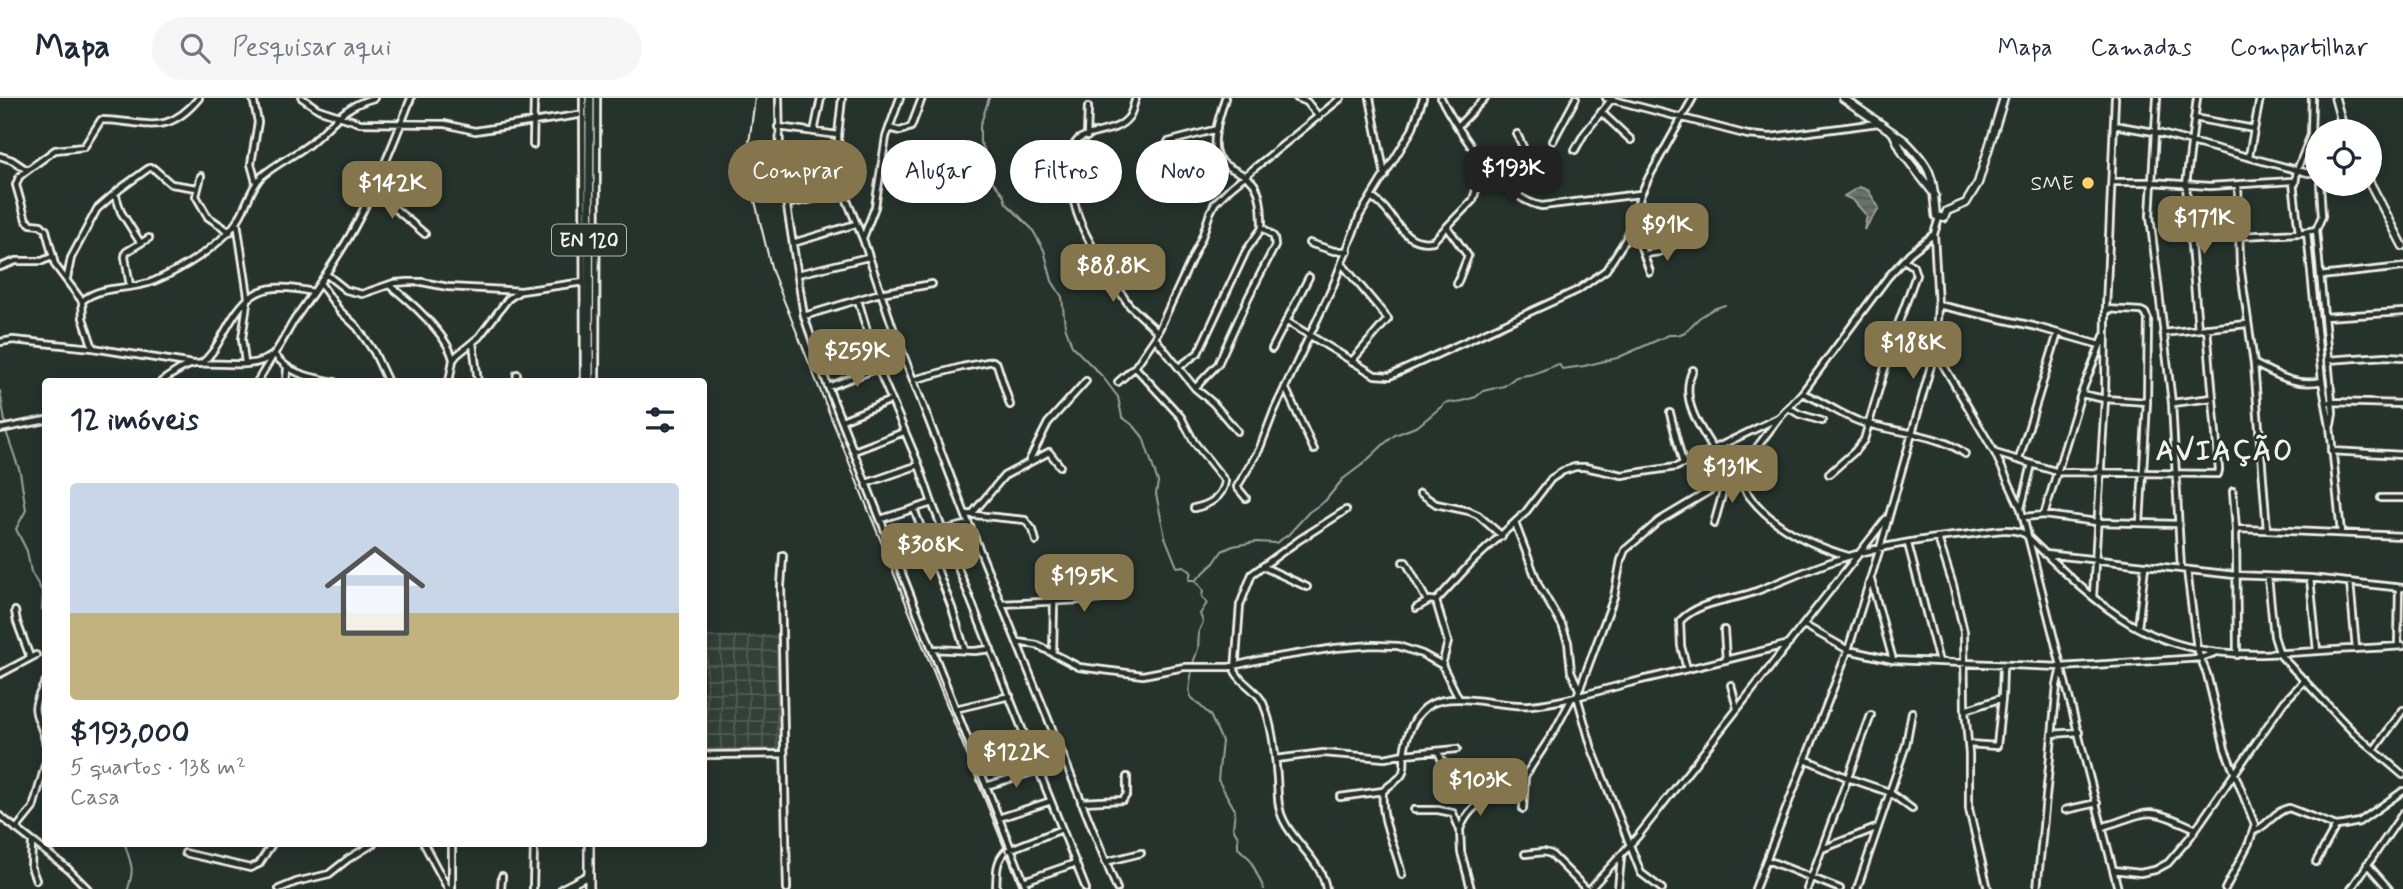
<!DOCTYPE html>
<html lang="pt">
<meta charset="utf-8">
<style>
body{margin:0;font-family:Mynerve,sans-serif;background:#f6f6f7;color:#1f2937;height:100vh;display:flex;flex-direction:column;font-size:26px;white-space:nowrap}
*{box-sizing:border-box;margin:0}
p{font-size:23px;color:#747a83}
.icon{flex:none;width:38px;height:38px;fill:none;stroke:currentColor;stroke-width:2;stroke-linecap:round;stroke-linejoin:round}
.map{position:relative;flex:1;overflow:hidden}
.sheet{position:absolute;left:42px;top:280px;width:665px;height:469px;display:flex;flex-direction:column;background:#fff;border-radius:7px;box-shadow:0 4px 18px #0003}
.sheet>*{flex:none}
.banner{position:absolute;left:728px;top:42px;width:665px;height:63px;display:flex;gap:14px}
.buttons{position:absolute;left:2305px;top:21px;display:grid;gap:14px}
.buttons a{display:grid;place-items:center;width:77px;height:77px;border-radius:50%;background:#fff;box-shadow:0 4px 18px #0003;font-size:35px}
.price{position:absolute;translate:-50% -60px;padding:0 16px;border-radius:14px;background:#84754c;color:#fff;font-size:23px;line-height:46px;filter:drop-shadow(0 2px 4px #0008)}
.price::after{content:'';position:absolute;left:50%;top:42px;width:21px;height:16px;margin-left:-10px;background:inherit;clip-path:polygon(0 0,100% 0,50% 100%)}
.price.active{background:#222;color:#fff}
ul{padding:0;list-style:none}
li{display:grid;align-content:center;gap:14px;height:371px;padding:0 28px}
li+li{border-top:2px solid #e0e1e3}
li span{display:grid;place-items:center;height:217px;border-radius:7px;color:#555}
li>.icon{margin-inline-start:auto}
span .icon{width:126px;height:126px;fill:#fffc;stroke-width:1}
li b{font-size:30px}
h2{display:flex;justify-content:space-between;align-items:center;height:84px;padding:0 28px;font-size:30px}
.tag{padding:0 24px;border-radius:32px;background:#fff;box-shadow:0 4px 18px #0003;font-size:24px;line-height:63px}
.tag.active{background:#84754c;color:#fff}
header{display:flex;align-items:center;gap:42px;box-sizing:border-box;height:98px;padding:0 35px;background:#fff;border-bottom:2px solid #e0e1e3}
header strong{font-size:33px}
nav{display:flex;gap:38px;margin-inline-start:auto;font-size:24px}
.search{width:490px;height:63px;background:#f6f6f7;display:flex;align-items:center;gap:18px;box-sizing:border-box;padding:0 24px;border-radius:38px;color:#747a83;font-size:26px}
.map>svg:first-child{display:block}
.industrial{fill:url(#industrial-grid)}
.water{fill:url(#water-rules);stroke:#9fa39b;stroke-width:2}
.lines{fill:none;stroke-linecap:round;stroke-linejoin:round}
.stream{stroke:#9fa39b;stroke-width:2}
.street-casing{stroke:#f4f1e8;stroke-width:10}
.secondary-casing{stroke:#f4f1e8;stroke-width:11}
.primary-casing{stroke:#f4f1e8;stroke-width:12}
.street{stroke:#26332d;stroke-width:4.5}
.secondary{stroke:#26332d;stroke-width:6}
.primary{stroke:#26332d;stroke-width:7}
.rail{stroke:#f4f1e8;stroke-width:2}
.poi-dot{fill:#ffd166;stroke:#26332d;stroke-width:2.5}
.labels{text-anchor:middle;stroke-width:5;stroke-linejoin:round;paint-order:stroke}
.shield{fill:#26332d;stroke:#b6b8b0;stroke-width:2}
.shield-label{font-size:19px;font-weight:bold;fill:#f4f1e8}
.poi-label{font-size:21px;fill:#f4f1e8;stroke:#26332d;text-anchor:end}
.district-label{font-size:28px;font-weight:bold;letter-spacing:2px;fill:#f4f1e8;stroke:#26332d}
</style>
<header>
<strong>Mapa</strong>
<div class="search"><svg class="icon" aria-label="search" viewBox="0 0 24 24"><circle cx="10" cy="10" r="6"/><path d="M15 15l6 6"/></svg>Pesquisar aqui</div>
<nav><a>Mapa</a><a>Camadas</a><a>Compartilhar</a></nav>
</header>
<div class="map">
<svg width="2403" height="791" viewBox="0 0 2403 791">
<defs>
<pattern id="industrial-grid" width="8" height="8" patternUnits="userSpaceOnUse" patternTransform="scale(1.75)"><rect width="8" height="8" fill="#333f39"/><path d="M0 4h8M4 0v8" fill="none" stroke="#515b56"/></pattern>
<pattern id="water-rules" width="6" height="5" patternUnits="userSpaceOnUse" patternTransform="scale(1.75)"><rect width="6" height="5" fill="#676f68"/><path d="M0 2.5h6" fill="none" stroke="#565a55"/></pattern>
</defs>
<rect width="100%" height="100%" fill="#26332d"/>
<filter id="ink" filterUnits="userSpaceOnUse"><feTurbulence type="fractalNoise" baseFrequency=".0143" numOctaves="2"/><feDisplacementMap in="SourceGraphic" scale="14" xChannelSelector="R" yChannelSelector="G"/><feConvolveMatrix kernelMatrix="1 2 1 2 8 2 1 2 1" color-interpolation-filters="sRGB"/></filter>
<g filter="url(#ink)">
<path class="industrial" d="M777,536L780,652H704V538Z"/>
<path class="water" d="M1859,89L1868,92L1879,110L1864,132L1867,118L1853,102L1844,98Z"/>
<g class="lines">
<path class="stream" d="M989,0L980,28V44L984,51L990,80L1003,96L1006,105L1032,131L1044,152L1052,183L1062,199L1065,228L1072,248L1102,278L1118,299L1122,319L1134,328L1143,339L1158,384L1156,396L1165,439L1177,469L1184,468L1191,474L1189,482H1195L1203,492L1202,499L1207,505L1200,516L1203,524L1199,533L1198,551L1193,565L1189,592L1191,599L1210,617L1222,643L1218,682L1235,712L1233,730L1238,738V750L1250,761L1264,791
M0,293L7,336L20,374L26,412L16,431L27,453L31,474L43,495L42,511L46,517
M1197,481L1214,465L1222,453L1233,448L1256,444L1276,445L1288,437L1309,414L1325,403L1343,381L1363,366L1384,346L1395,337L1418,328L1447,304L1456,305L1476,299L1483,293L1504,288L1516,279L1533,276L1559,266L1562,271L1584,268L1617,260L1669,237H1678L1685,234L1699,220L1713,211L1725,207
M125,746C131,769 135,767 128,791"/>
<g class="street-casing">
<path id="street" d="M253,0L258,24L251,66L256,84
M302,0L318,11L360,25L445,26L475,33L578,17
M583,0L584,284
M779,0L780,63L804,218L828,289L1027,791
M842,0L838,37L839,73L844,95L863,141L893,230L969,426L1117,791
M1136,0C1133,6 1133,15 1128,20C1116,35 1094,32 1079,41C1071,47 1070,62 1070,71C1071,126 1096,153 1123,198L1129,207L1158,234
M1297,0L1307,4L1319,19
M1370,0L1385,78
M1441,0C1456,31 1505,103 1542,108L1640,96
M1606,0L1748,37L1771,39L1878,25
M2157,0L2150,118L2172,305L2181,471
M2197,0L2186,87L2198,231
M2312,0L2311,37L2317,64
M1601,14L1631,42
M2194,20L2254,31
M2114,27L2154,34L2308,75L2317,74
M1458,28L1485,0
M778,29L838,37
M889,30L900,33L911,29L922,0
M814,34L821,0
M1087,39L1088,9
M1553,43L1576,0
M1168,44L1217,31
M533,47L534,0
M1575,52L1584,36L1611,2
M0,58L12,62L27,72
M2249,58L2260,0
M780,63L839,62
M201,78L196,98L208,119L230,134
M2112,84H2151L2210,88L2292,83L2295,86L2297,72L2311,37
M2293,84L2299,135
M1503,85L1523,55V49L1517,36
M373,92L425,136
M115,95L121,114L140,144
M1371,99C1396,113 1400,149 1433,143L1473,102L1478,85V57
M786,106L843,95
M237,124L248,198L242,241L245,265
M1633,127L1650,174
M1448,130L1468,158L1457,186
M2316,132L2333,315L2331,327
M2307,134L2322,283L2330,328L2341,435
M2239,138L2299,135L2316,132L2322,118L2320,86
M863,140L875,109L886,39L900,0
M793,145L856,126
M1309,145L1334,153H1348
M1645,156L1659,154L1681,143
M1342,166L1388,221L1351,264
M0,169L16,163H42L52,159
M326,176L346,192L362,196L394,185L407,184H422L448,189L521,193L584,184
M798,176L868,159
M2320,178L2403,169
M67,180L71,160L97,111L120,91L149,70H153L171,86L197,90
M320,185L339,212L357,229L374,254L388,284
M389,187C409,202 447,236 453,261
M130,188L125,159L126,154L149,140
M858,202L878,270L919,367L932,405L1086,791
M82,203C103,186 130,193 154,183C182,171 223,147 239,120C248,106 250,90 262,78C276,66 293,58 308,47C332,28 340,9 374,0
M1938,207L2033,228L2100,247
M2106,211L2141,213L2145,215L2148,221L2147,304L2140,425
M804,218L880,195L932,186
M2324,219L2403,214
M1286,223L1375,277L1390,278L1578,192L1606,172L1626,141L1641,96L1649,79L1693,0
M2163,235L2247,226
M1155,240L1195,290L1213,305L1237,333
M0,244L13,242L93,250L193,266
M473,245L478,284
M93,250L83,220L82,203L55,167L46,132L41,127L31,126L26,122L16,87L19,79L25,74L55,52L84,49L101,22C144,22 165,41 199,0
M1272,251L1309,179
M1935,253L1995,355L2021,411L2118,791
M816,255L867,236
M2327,262L2386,258L2403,259
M201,266C212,257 217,247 224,235C248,190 264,184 313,194
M2255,266C2277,277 2296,289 2322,283
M1135,269L1181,319L1194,344L1225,383C1223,399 1209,407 1194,410
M1179,269L1198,255L1246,153L1262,130C1262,117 1262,97 1254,86C1245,73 1221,71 1216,55C1211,40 1221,15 1225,0
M1693,272C1679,299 1699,329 1714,352
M913,282L962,269L993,263L997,266L1010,307
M161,284C171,277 182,268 194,266C216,263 253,273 273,257C279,251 289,230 295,221C315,192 336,163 353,132C376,90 394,45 411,0
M257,284L274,256C290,277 310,279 335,284
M286,284L287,271
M449,284L453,262L457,257L479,239L508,201L520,193
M516,284L517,276
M596,284L597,0
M1118,284L1135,269L1155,240L1202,139L1210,115L1215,105L1231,89L1341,0
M828,289L878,270
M1285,289L1314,352
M1195,290L1218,266L1249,198L1275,148L1274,139L1263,130
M1802,295C1823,303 1840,317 1861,324C1891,334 1941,336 1965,356
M2081,296L2105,301L2147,304
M2330,304L2403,306
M2172,305L2212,300
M1789,310L1799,316L1822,323
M1670,315L1683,366
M842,322L891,302
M0,331L46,322
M854,353L904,334
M2331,353L2403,357
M1995,355L2058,374L2218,376L2219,372L2207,230
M2019,361L2058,235
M1029,363L1048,325L1086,283
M1829,376L1854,354L1864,342L1896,232L1916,177L1913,168L1904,162
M1736,377C1759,422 1801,444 1848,458
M867,385L919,367
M2233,393L2236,431
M1420,395L1436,406L1469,413L1478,417L1502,438
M1246,400L1237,389L1259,352L1274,313L1333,188L1360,117L1412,32L1423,0
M2381,400H2403
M2021,410L2032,366
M914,411L952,510L965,552
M965,416L1025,422L1033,432L1036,443
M972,416L1004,378L1049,354L1060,368
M2044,417L2081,296L2104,238
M2023,419L2044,417L2097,424L2178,426
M881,421L932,405
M1515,425L1539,488L1562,527L1568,544L1571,573L1579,591
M1714,426L1726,383
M944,432L969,426
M2267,432L2403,438
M1938,440L1953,487L1964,534L1965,612L1969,656V711L1988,791
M1908,446L1939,564
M2045,456L2235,477L2310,480L2403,490
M783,457L781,488L787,791
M1403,464H1406L1427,503
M1264,469L1307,489
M2187,472L2197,551L2207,576L2225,651L2255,727L2249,745L2225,791
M2268,479L2274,538L2280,557L2354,635L2403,677
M2310,480L2317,553
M1871,482L1893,562
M2350,484L2356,551
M2093,498L2105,301L2106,211L2115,0
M1436,503L1472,464L1525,415L1551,381L1563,373L1575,369H1585L1622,377L1676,369L1778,320
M1002,506L1101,501L1104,497L1093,465
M1416,510L1430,502L1436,503L1448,544L1442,567
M15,513L17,524L30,559
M1804,527L1848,552L1893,562L2061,569L2201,560L2214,555
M2138,530L2145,468
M1724,532L1726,562
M1018,544L1037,547L1079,569L1143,577L1184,569H1229L1259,562L1335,550L1373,547L1398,548L1422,556L1442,567L1459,601
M2398,548L2399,490
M933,551L975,553L991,551
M1053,555L1054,504
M2237,557L2236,431L2267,432L2254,266L2240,166L2238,88
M1687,571L1681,548L1680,523C1699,503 1729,503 1754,494C1786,482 1817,467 1850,458C1889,446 1931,440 1972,436C1989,434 2009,428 2025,436C2058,468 2091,502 2131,526C2192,561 2250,558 2318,553C2346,551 2375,550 2403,548
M0,576L36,557
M46,583C26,619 39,612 46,646
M1731,587L1737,610
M955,611L1010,598
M1965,612L2002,600L2003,567
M2052,636L2079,634
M1968,646L1997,648L2002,600
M971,649L1025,637
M2374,652L2403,612
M1438,654L1451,680
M704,657L784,656
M1276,661L1323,655L1385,660L1404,656C1406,638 1414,615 1431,606C1458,593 1500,610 1531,607C1564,604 1597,593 1629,585C1682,572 1736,560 1789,546
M1805,661L1848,680L1889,694L1912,711
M986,688L1039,672
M1340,699L1383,693
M1081,704L1123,702L1127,696V679
M1523,711L1525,678L1555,632L1572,600
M1414,712H1438L1453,715L1460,732L1461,754L1471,791
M2065,712L2097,705
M0,718L68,771L88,791
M999,720L1051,703
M2102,729C2152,713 2146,708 2196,731
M16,731L33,710L46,664
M1460,731C1467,714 1475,707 1491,699
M2254,733C2268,728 2274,713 2289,710L2336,728L2344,727L2359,724L2403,693
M32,744L31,769L36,782
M424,746L448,791
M452,746V791
M1822,751L1876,730
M185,755L250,770L259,766L272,746
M1525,756L1544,754L1551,756L1586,791
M1767,762L1840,791
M1105,764L1141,755
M2316,764L2336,728
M2367,766L2389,791
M2113,772L2140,775L2155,772L2168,765L2191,738L2284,604L2305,582
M1402,777C1396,748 1380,724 1383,693C1399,678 1406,683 1404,656L1457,651
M1024,783L1076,765
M279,791L296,784L329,776L348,761L373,746
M501,791L502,778
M533,791L534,746
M996,791C997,776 995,764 1006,753L1062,731
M1326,791C1322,764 1295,746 1284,723C1277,710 1278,694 1277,680C1275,655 1273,628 1263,605C1257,591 1241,586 1235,573L1240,507L1252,476L1299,442L1346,412
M1590,791L1638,738L1886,421
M1618,791L1621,760
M1662,791L1641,775L1592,651L1577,598L1614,499L1621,462L1625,452L1659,423L1736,377L1779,320L1802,295L1888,179L1910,155L1934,136
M1755,791L1848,552L1880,450L1935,253L1938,207L1934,136L1939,120
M1807,791L1871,617
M1857,791L1906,647L1912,614
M2037,791L2057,587L2061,570
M2351,791L2403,715"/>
</g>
<g class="secondary-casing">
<path id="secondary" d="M1843,0L1905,43C1935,73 1932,80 1936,118L1944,120L1947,113
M2335,0L2344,33
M1894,37L1904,57L1935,97
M2370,85L2403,148
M1947,113L1966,105L1978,85L2004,0
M562,791L589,777"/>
</g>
<g class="primary-casing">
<path id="primary" d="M589,284L590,0
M589,746V791"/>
</g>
<use href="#street" class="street"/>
<use href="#secondary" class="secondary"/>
<use href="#primary" class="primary"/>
<path class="rail" d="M755,0L748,53L754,99L772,173L1021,791"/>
</g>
</g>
<circle class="poi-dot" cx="2088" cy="85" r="7"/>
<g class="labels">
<rect class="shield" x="552" y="126.5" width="74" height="31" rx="5"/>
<g class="shield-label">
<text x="589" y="149">EN 120</text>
</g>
<g class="poi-label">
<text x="2074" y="92">SME</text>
</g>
<g class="district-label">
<text x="2225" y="362">AVIAÇÃO</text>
</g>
</g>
</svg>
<div class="buttons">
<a><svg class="icon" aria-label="locate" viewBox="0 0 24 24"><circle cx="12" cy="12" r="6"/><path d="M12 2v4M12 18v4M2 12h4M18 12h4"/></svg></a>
</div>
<b class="price active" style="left:1513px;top:108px">$193K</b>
<b class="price" style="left:392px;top:123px">$142K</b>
<b class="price" style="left:2204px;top:158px">$171K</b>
<b class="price" style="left:1667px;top:165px">$91K</b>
<b class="price" style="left:1113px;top:206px">$88.8K</b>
<b class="price" style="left:1913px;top:283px">$188K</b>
<b class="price" style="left:857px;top:291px">$259K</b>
<b class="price" style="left:1732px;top:407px">$131K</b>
<b class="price" style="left:930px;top:485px">$308K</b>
<b class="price" style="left:1084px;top:516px">$195K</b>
<b class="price" style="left:1016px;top:692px">$122K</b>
<b class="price" style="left:1480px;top:720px">$103K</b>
<div class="banner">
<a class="tag active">Comprar</a>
<a class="tag">Alugar</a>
<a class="tag">Filtros</a>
<a class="tag">Novo</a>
</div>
<section class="sheet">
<h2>12 imóveis<svg class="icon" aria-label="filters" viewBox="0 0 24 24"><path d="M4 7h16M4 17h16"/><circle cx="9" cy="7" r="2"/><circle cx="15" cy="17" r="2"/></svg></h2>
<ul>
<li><span style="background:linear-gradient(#c9d6e8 60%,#c2b280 0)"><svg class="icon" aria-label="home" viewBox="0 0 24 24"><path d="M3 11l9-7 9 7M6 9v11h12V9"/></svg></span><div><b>$193,000</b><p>5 quartos · 138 m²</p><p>Casa</p></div></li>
</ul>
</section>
</div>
